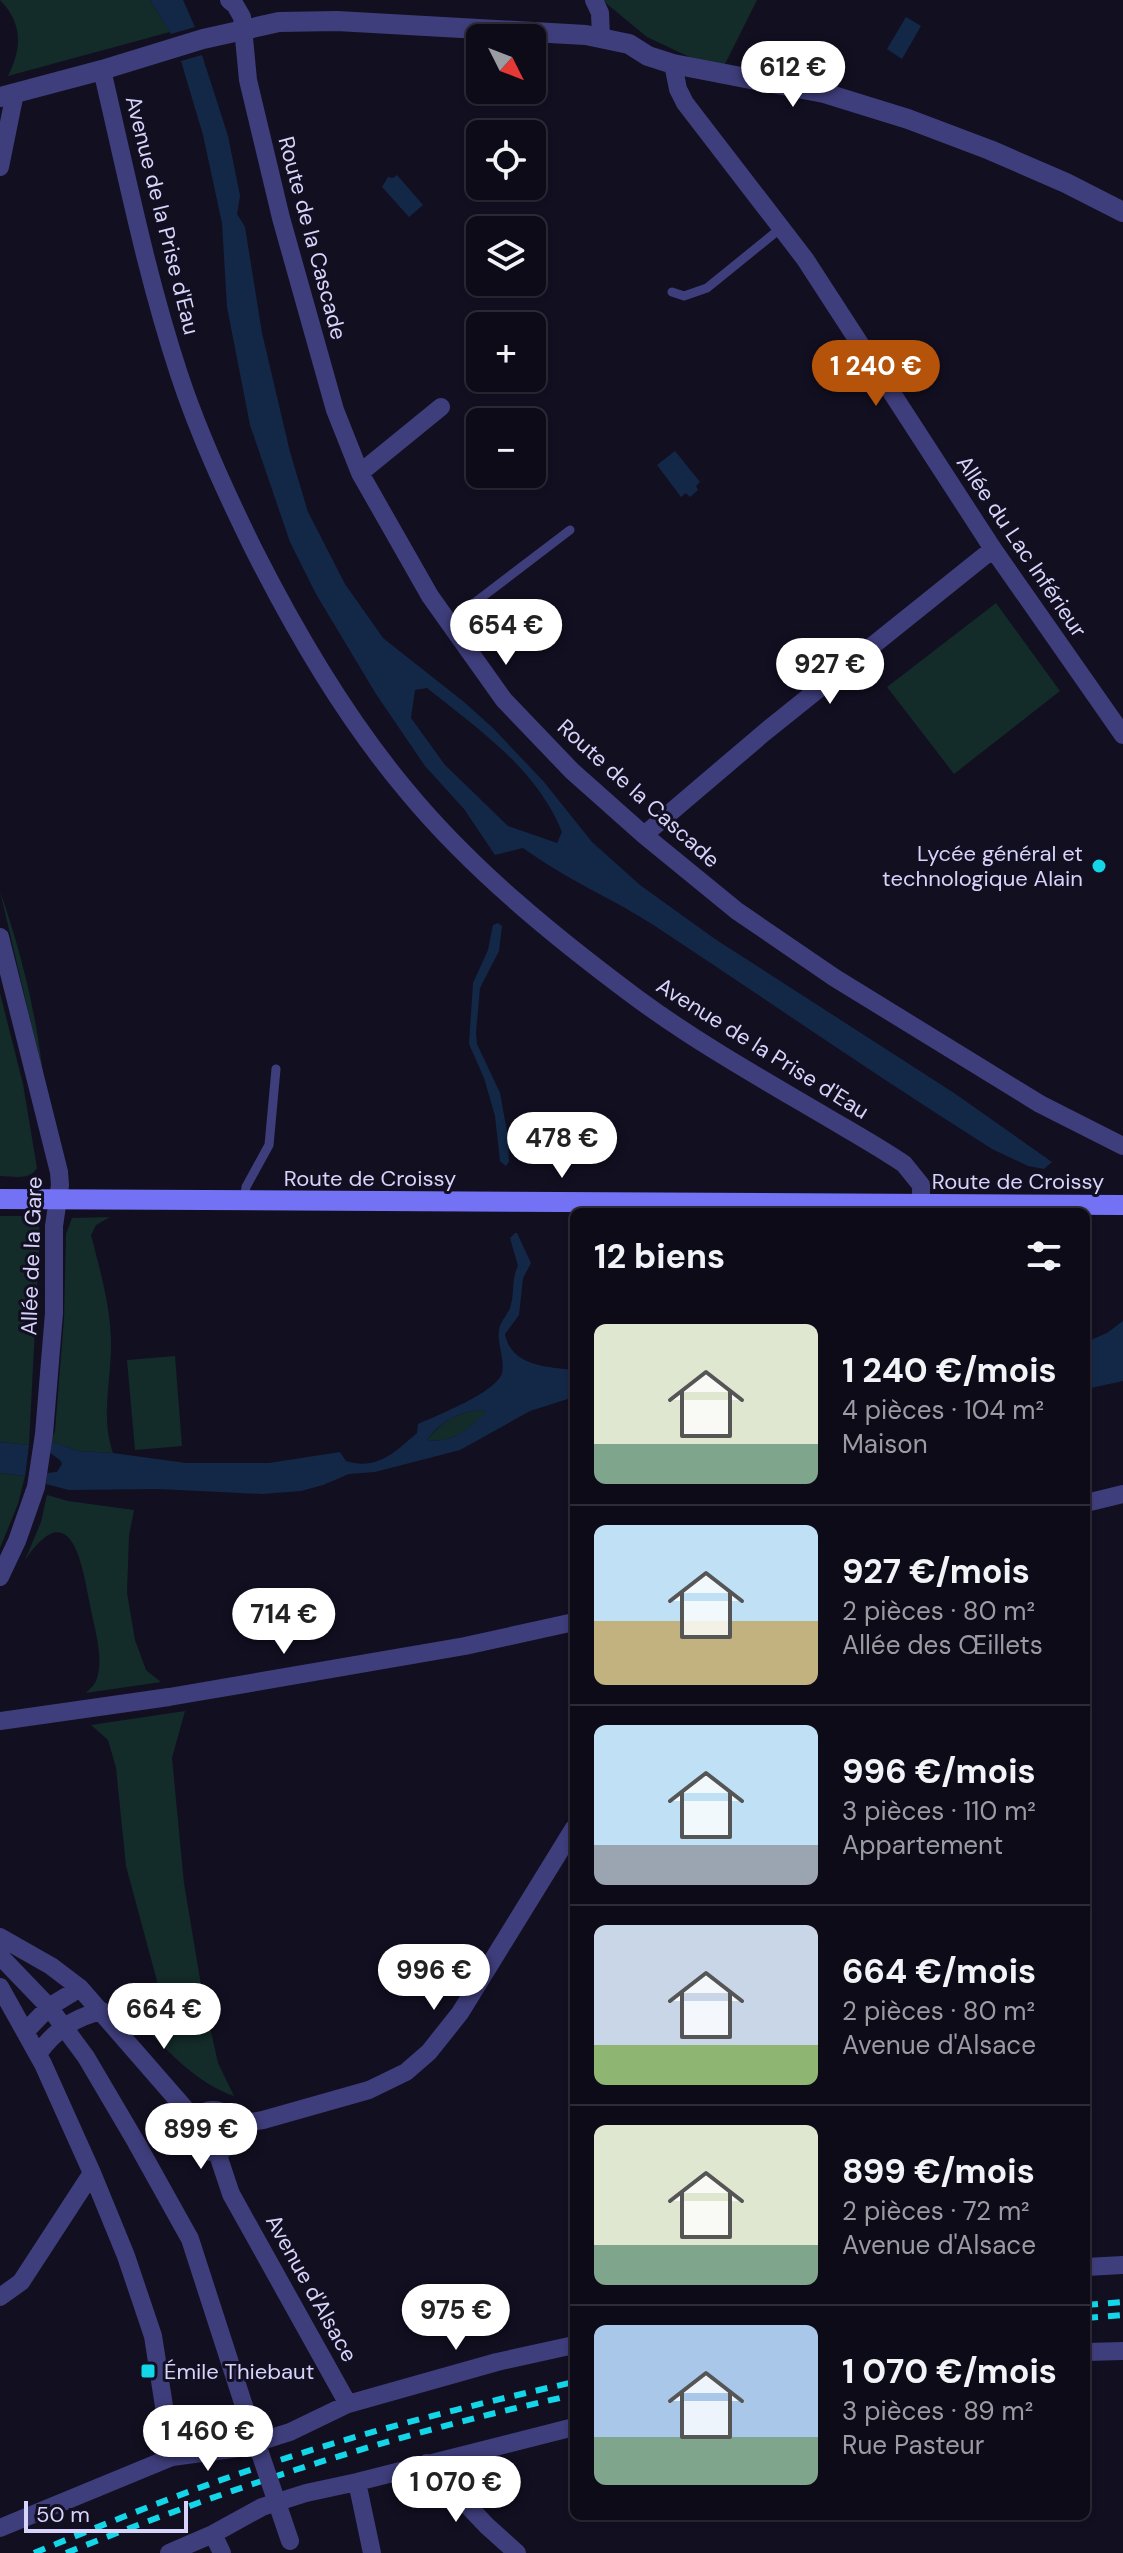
<!DOCTYPE html>
<html lang="fr">
<meta charset="utf-8">
<style>
body{margin:0;font-family:"DM Sans",sans-serif;background:#1c1926;color:#f1f3f6;height:100vh;display:flex;flex-direction:column;font-size:30px;white-space:nowrap}
*{box-sizing:border-box;margin:0}
p{font-size:26px;color:#9b9ba2}
.icon{flex:none;width:44px;height:44px;fill:none;stroke:currentColor;stroke-width:2;stroke-linecap:round;stroke-linejoin:round}
.map{position:relative;flex:1;overflow:hidden}
.drawer{position:absolute;left:570px;top:1208px;width:520px;height:1312px;display:flex;flex-direction:column;background:#0e0b19;border-radius:12px;box-shadow:0 2px 6px #0004,0 0 0 2px #2e2b38}
.drawer>*{flex:none}
.needle{width:52px;rotate:132deg}
.fabs{position:absolute;left:466px;top:24px;display:grid;gap:16px}
.fabs a{display:grid;place-items:center;width:80px;height:80px;border-radius:12px;background:#0e0b19;box-shadow:0 2px 6px #0004,0 0 0 2px #2e2b38;font-size:40px}
.scale{position:absolute;left:24px;bottom:20px;width:164px;box-sizing:border-box;padding-left:8px;border:4px solid #d7d3fb;border-top:0;font-size:22px;line-height:28px;white-space:nowrap;color:#d7d3fb;-webkit-text-stroke:6px #120f21;paint-order:stroke}
.price{position:absolute;translate:-50% -68px;padding:0 18px;border-radius:28px;background:#fff;color:#222;font-size:26px;line-height:52px;filter:drop-shadow(0 2px 4px #0008)}
.price::after{content:'';position:absolute;left:50%;top:48px;width:24px;height:18px;margin-left:-12px;background:inherit;clip-path:polygon(0 0,100% 0,50% 100%)}
.price.active{background:#b45309;color:#fff}
ul{padding:0;list-style:none}
li{display:flex;align-items:center;gap:24px;height:200px;padding:0 24px}
li+li{border-top:2px solid #2e2b38}
li span{display:grid;place-items:center;flex:none;width:224px;height:160px;border-radius:12px;color:#555}
li>.icon{margin-inline-start:auto}
span .icon{width:96px;height:96px;fill:#fffc;stroke-width:1}
li b{font-size:34px}
h2{display:flex;justify-content:space-between;align-items:center;height:96px;padding:0 24px;font-size:34px}
.map>svg:first-child{display:block}
.green{fill:#132b29}
.water{fill:#132847;fill-rule:evenodd}
.lines{fill:none;stroke-linecap:round;stroke-linejoin:round}
.service{stroke:#3f3e7c;stroke-width:9}
.minor{stroke:#3f3e7c;stroke-width:18}
.tertiary{stroke:#3f3e7c;stroke-width:20}
.secondary{stroke:#7372f4;stroke-width:20}
.rail{stroke:#13d6e8;stroke-width:6;stroke-dasharray:12 10;stroke-linecap:butt}
.minor-bridge{stroke:#3f3e7c;stroke-width:18}
.poi-dot{fill:#13d6e8;stroke:#120f21;stroke-width:3}
.labels{text-anchor:middle;stroke-width:6;stroke-linejoin:round;paint-order:stroke}
.street-label{font-size:22px;fill:#d7d3fb;stroke:#120f21}
.poi-label{font-size:22px;fill:#d7d3fb;stroke:#120f21;text-anchor:end}
</style>
<div class="map">
<svg width="1123" height="2553" viewBox="0 0 1123 2553">
<rect width="100%" height="100%" fill="#120f21"/>
<path class="green" d="M0,0H150L170,32L8,76C22,48 23,24 0,0Z
M602,0H757L721,72L647,37Z
M996,603L1060,691L954,774L887,687Z
M0,891C21,952 36,1011 43,1075Z
M0,993L23,1084L37,1168C30,1181 13,1176 0,1176Z
M0,1216H28L37,1220L40,1231L29,1445L0,1442Z
M110,1217L96,1225L91,1235C100,1270 110,1304 111,1340C112,1378 100,1416 113,1453L78,1451L51,1441L55,1431L64,1318L66,1234L72,1218Z
M175,1356L182,1446L135,1450L127,1360Z
M483,1409L485,1414C464,1432 454,1443 427,1440C446,1418 455,1414 483,1409Z
M0,1473L25,1476L18,1504L0,1548Z
M47,1495L68,1501L134,1510L129,1536L127,1593L135,1640L146,1670L161,1682L86,1693C90,1689 95,1685 97,1678C104,1657 94,1627 90,1605C82,1563 71,1493 25,1560L41,1522Z
M185,1711L172,1758L184,1883L202,1991L218,2063L234,2096C195,2083 166,2048 136,2020L153,2010L157,1981L126,1866L116,1768L108,1740L91,1725Z"/>
<path class="water" d="M150,0H183L195,27L171,34Z
M906,17L921,26L902,59L887,49Z
M202,55L228,136L240,196L237,214L245,227L262,333L290,452L308,512L345,584L383,638L464,702L493,728L544,782L592,842L640,885L715,939L954,1093L1052,1162L1044,1169L1028,1166L992,1149C878,1077 767,1000 655,926C612,898 565,879 523,848L495,855L464,809L425,766L376,694L316,594L290,542L250,425L227,307L222,223L203,135L181,61ZM427,688C478,729 537,769 562,832L557,843L508,826L445,765L411,718L415,690Z
M397,175L423,205L409,217L382,187L388,177L393,178Z
M675,451L700,482L696,486L698,490L690,497L686,493L681,497L657,465Z
M498,923L502,926L499,951L480,988L476,1033L477,1044L500,1093L508,1137L509,1162L506,1166L500,1161L495,1116L484,1078L469,1044L473,983L488,950L493,925Z
M515,1233H517L531,1263L523,1278L519,1315L505,1334C511,1366 547,1367 574,1370V1397L530,1411L460,1450L375,1472L349,1474L323,1485L301,1491L262,1494L157,1489L69,1490L46,1484L47,1473L57,1472L62,1464L60,1460L50,1453L51,1441L78,1451L113,1453L186,1463H269L340,1452L346,1461C377,1471 395,1452 417,1433L418,1424C436,1416 497,1392 502,1373C505,1359 497,1344 499,1330C500,1322 507,1315 510,1308C515,1294 511,1278 518,1266L510,1238ZM484,1410V1414C465,1431 454,1443 427,1440C442,1420 460,1411 484,1410Z
M1123,1321V1381L1086,1389V1342L1107,1333Z
M0,1442L29,1445L25,1476L0,1473Z"/>
<g class="lines">
<path class="service" d="M672,292L684,296L707,288L781,228
M448,623L570,530
M244,1202L246,1187L269,1145L276,1069"/>
<path class="minor" d="M229,0L235,5L242,17L248,80L281,218L335,410L360,473L430,596L504,700L572,771L644,835L737,911L835,978L1040,1104L1123,1146
M594,0L600,13L601,38
M673,64L678,89L685,103L805,259L993,549L1123,735
M102,70C126,172 146,274 179,374C199,435 226,493 254,550C297,635 345,717 406,790C472,870 556,938 638,999C698,1043 762,1079 825,1116C852,1132 879,1147 904,1164L921,1185V1204
M0,167L15,93
M360,473L441,407
M644,835L765,732L993,549
M0,937L59,1172L60,1185L54,1226V1313L44,1434L36,1487L17,1541L0,1577
M1086,1503L1123,1494
M0,1721L169,1697L465,1646L574,1622
M0,1937L51,1966L80,1988L195,2120
M0,1956L49,2007L86,2057L136,2142L190,2239L244,2406
M0,1987L43,2064L92,2173L126,2256L153,2336L172,2457
M25,2032L49,2007L80,1988
M38,2054C53,2032 75,2017 102,2011
M192 2131a21 21 0 1 1 42 0a21 21 0 1 1-42 0Z
M233,2125L263,2120L369,2090L406,2072L429,2052L460,2013L574,1828
M217,2152L231,2194L348,2404
M1086,2267L1123,2265
M0,2297L21,2282L92,2173
M1086,2352L1123,2351
M427,2463L487,2526L517,2553
M357,2482L372,2553
M0,2528L172,2457L239,2448L290,2432L348,2404L497,2362L574,2345
M213,2534L222,2553
M169,2553L213,2534L262,2507L306,2493L357,2482L574,2427"/>
<path class="tertiary" d="M0,97L102,70L203,39L279,22L337,21L586,35L629,44L648,56L673,64L824,93L908,119L990,150L1066,183L1123,212"/>
<path class="secondary" d="M0,1199L1123,1205"/>
<path class="rail" d="M1086,2305L1123,2302
M1086,2318L1123,2315
M34,2553C107,2523 181,2493 256,2468C359,2433 467,2406 574,2382
M66,2553C231,2487 400,2432 574,2395"/>
<path class="minor-bridge" d="M244,2406L290,2541"/>
</g>
<g class="poi-dot">
<circle cx="1099" cy="866" r="8"/>
<rect x="140" y="2363" width="16" height="16" rx="4"/>
</g>
<g class="labels">
<g class="street-label">
<text transform="translate(163 215) rotate(76)" y="8">Avenue de la Prise d'Eau</text>
<text transform="translate(313 238) rotate(75)" y="8">Route de la Cascade</text>
<text transform="translate(1022 546) rotate(56)" y="8">Allée du Lac Inférieur</text>
<text transform="translate(639 793) rotate(42)" y="8">Route de la Cascade</text>
<text transform="translate(763 1048) rotate(32)" y="8">Avenue de la Prise d'Eau</text>
<text x="370" y="1186">Route de Croissy</text>
<text x="1018" y="1189">Route de Croissy</text>
<text transform="translate(31 1256) rotate(-88)" y="8">Allée de la Gare</text>
<text transform="translate(312 2288) rotate(61)" y="8">Avenue d'Alsace</text>
</g>
<g class="poi-label">
<text x="1083" y="861">Lycée général et<tspan x="1083" dy="25">technologique Alain</tspan></text>
<text x="164" y="2379" text-anchor="start">Émile Thiebaut</text>
</g>
</g>
</svg>
<div class="fabs">
<a><svg class="needle" viewBox="-14 -14 28 28"><path d="M0-13l5 13h-10z" fill="#e53935"/><path d="M0 13l5-13h-10z" fill="#9b9ba2"/></svg></a>
<a><svg class="icon" aria-label="locate" viewBox="0 0 24 24"><circle cx="12" cy="12" r="6"/><path d="M12 2v4M12 18v4M2 12h4M18 12h4"/></svg></a>
<a><svg class="icon" aria-label="layers" viewBox="0 0 24 24"><path d="M12 4l9 5-9 5-9-5zM3 14l9 5 9-5"/></svg></a>
<a>+</a>
<a>−</a>
</div>
<div class="scale">50 m</div>
<b class="price" style="left:793px;top:109px">612 €</b>
<b class="price active" style="left:876px;top:408px">1 240 €</b>
<b class="price" style="left:506px;top:667px">654 €</b>
<b class="price" style="left:830px;top:706px">927 €</b>
<b class="price" style="left:562px;top:1180px">478 €</b>
<b class="price" style="left:284px;top:1656px">714 €</b>
<b class="price" style="left:434px;top:2012px">996 €</b>
<b class="price" style="left:164px;top:2051px">664 €</b>
<b class="price" style="left:201px;top:2171px">899 €</b>
<b class="price" style="left:456px;top:2352px">975 €</b>
<b class="price" style="left:208px;top:2473px">1 460 €</b>
<b class="price" style="left:456px;top:2524px">1 070 €</b>
<section class="drawer">
<h2>12 biens<svg class="icon" aria-label="filters" viewBox="0 0 24 24"><path d="M4 7h16M4 17h16"/><circle cx="9" cy="7" r="2"/><circle cx="15" cy="17" r="2"/></svg></h2>
<ul>
<li><span style="background:linear-gradient(#dfe7d0 75%,#7fa58c 0)"><svg class="icon" aria-label="home" viewBox="0 0 24 24"><path d="M3 11l9-7 9 7M6 9v11h12V9"/></svg></span><div><b>1 240 €/mois</b><p>4 pièces · 104 m²</p><p>Maison</p></div></li>
<li><span style="background:linear-gradient(#bfe0f5 60%,#c2b280 0)"><svg class="icon" aria-label="home" viewBox="0 0 24 24"><path d="M3 11l9-7 9 7M6 9v11h12V9"/></svg></span><div><b>927 €/mois</b><p>2 pièces · 80 m²</p><p>Allée des Œillets</p></div></li>
<li><span style="background:linear-gradient(#bfe0f5 75%,#9aa5b1 0)"><svg class="icon" aria-label="home" viewBox="0 0 24 24"><path d="M3 11l9-7 9 7M6 9v11h12V9"/></svg></span><div><b>996 €/mois</b><p>3 pièces · 110 m²</p><p>Appartement</p></div></li>
<li><span style="background:linear-gradient(#c9d6e8 75%,#8fb573 0)"><svg class="icon" aria-label="home" viewBox="0 0 24 24"><path d="M3 11l9-7 9 7M6 9v11h12V9"/></svg></span><div><b>664 €/mois</b><p>2 pièces · 80 m²</p><p>Avenue d'Alsace</p></div></li>
<li><span style="background:linear-gradient(#dfe7d0 75%,#7fa58c 0)"><svg class="icon" aria-label="home" viewBox="0 0 24 24"><path d="M3 11l9-7 9 7M6 9v11h12V9"/></svg></span><div><b>899 €/mois</b><p>2 pièces · 72 m²</p><p>Avenue d'Alsace</p></div></li>
<li><span style="background:linear-gradient(#a9c7e8 70%,#7fa58c 0)"><svg class="icon" aria-label="home" viewBox="0 0 24 24"><path d="M3 11l9-7 9 7M6 9v11h12V9"/></svg></span><div><b>1 070 €/mois</b><p>3 pièces · 89 m²</p><p>Rue Pasteur</p></div></li>
</ul>
</section>
</div>
